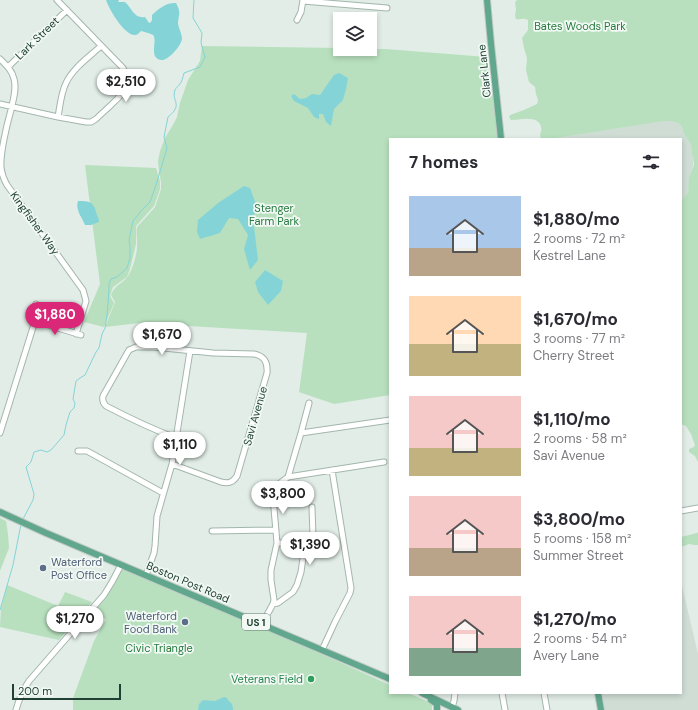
<!DOCTYPE html>
<meta charset="utf-8">
<style>
body{margin:0;font-family:"DM Sans",sans-serif;background:#f2f2f3;color:#2b2b33;height:100vh;display:flex;flex-direction:column;font-size:15px;white-space:nowrap}
*{box-sizing:border-box;margin:0}
p{font-size:13px;color:#7c7c81}
.icon{flex:none;width:22px;height:22px;fill:none;stroke:currentColor;stroke-width:2;stroke-linecap:round;stroke-linejoin:round}
.map{position:relative;flex:1;overflow:hidden}
.details{position:absolute;left:389px;top:138px;width:293px;height:556px;display:flex;flex-direction:column;background:#fff;border-radius:0px;box-shadow:0 2px 6px #0003}
.details>*{flex:none}
.buttons{position:absolute;left:333px;top:12px;display:grid;gap:8px}
.buttons a{display:grid;place-items:center;width:44px;height:44px;border-radius:0px;background:#fff;box-shadow:0 2px 6px #0003;font-size:20px}
.scale{position:absolute;left:12px;bottom:10px;width:109px;box-sizing:border-box;padding-left:4px;border:2px solid #204033;border-top:0;font-size:11px;line-height:14px;white-space:nowrap;color:#204033;-webkit-text-stroke:3px #f2f9f5;paint-order:stroke}
.price{position:absolute;translate:-50% -34px;padding:0 9px;border-radius:14px;background:#fff;color:#222;font-size:13px;line-height:26px;filter:drop-shadow(0 1px 2px #0008)}
.price::after{content:'';position:absolute;left:50%;top:24px;width:12px;height:9px;margin-left:-6px;background:inherit;clip-path:polygon(0 0,100% 0,50% 100%)}
.price.selected{background:#db2777;color:#fff}
ul{padding:0;list-style:none}
li{display:flex;align-items:center;gap:12px;height:100px;padding:0 20px}
li span{display:grid;place-items:center;flex:none;width:112px;height:80px;border-radius:0px;color:#555}
li>.icon{margin-inline-start:auto}
span .icon{width:48px;height:48px;fill:#fffc;stroke-width:1}
li b{font-size:17px}
h2{display:flex;justify-content:space-between;align-items:center;height:48px;padding:0 20px;font-size:17px}
.map>svg:first-child{display:block}
.built{fill:#cfddd5}
.green{fill:#b8e0be}
.water{fill:#84d4d7}
.lines{fill:none;stroke-linecap:round;stroke-linejoin:round}
.stream{stroke:#84d4d7;stroke-width:1}
.minor-casing{stroke:#a3b6ad;stroke-width:7}
.major-casing{stroke:#c1cac6;stroke-width:8}
.minor{stroke:#fff;stroke-width:5}
.major{stroke:#61a78d;stroke-width:6}
.service-dot{fill:#5c6f8a;stroke:#f2f9f5;stroke-width:1.5}
.leisure-dot{fill:#2e9e5b;stroke:#f2f9f5;stroke-width:1.5}
.labels{text-anchor:middle;stroke-width:3.5;stroke-linejoin:round;paint-order:stroke}
.shield{fill:#f2f9f5;stroke:#5f786d;stroke-width:1}
.shield-label{font-size:10px;font-weight:bold;fill:#204033}
.park-label{font-size:11px;fill:#267a3d;stroke:#f2f9f5}
.street-label{font-size:11px;fill:#204033;stroke:#f2f9f5}
.service-label{font-size:11px;fill:#4e5e75;stroke:#f2f9f5;text-anchor:start}
.leisure-label{font-size:11px;fill:#27864d;stroke:#f2f9f5;text-anchor:end}
</style>
<div class="map">
<svg width="698" height="710" viewBox="0 0 698 710">
<rect width="100%" height="100%" fill="#e1ede6"/>
<path class="built" d="M666,120L671,121L678,123L682,127L683,132L691,145L692,155L694,159L688,193L681,201V139H550Z
M681,582L698,654V710H605L602,693H681Z"/>
<path class="green" d="M517,0H698V462L695,456L689,452V449L694,447L695,445L691,434L686,426L681,424V201L688,193L689,178L694,165V159L692,155L691,145L683,132L682,127L678,123L671,121H663L550,139H541L540,134C544,127 539,119 530,119C524,118 517,120 511,120L509,117L510,115L524,110L537,104L538,100L536,94L535,87L529,82L526,70L527,58L524,48L522,38L528,30V20C524,17 520,20 516,19L515,15L516,10L515,2Z
M202,46L340,48V49H385L487,57L499,139H390V395L334,404L299,392L307,333L139,323L105,327L115,302L111,295C116,283 122,285 128,276C133,269 138,251 137,243C137,237 136,232 137,227L149,214L155,207L161,189V182L159,171L158,161L160,151L165,138L174,123L177,117L180,103L188,80L200,61Z
M85,165L156,168L160,181V189L154,206L136,226V244L130,269L127,277L113,287L110,296L114,303L104,327L84,322L100,284Z
M0,518L6,521L8,534L9,548L0,571Z
M698,532V545H695L689,544L681,547V537L697,533Z
M121,565L266,629L390,685V693H408L429,702L432,705V710H73V698L94,641L106,619L92,614L108,593Z
M7,585L58,606L65,592L92,602L59,640L0,627L1,609Z"/>
<path class="water" d="M106,0H119L118,2H125C132,8 134,19 145,17L149,23L151,22L152,20V15C158,9 167,2 176,3C182,14 178,15 178,24C179,29 182,34 182,39C181,46 168,61 161,60C148,58 158,40 153,35C150,33 144,32 141,31C140,32 137,35 136,35C125,37 109,9 106,0Z
M339,73L348,78L346,89L343,100L334,109L331,126L326,122L323,114H319V119L314,117L308,108L294,101L291,96L294,94L300,99L306,98L312,94L320,95L334,75Z
M244,186L250,188L257,207L253,218L258,260L250,270L244,249L248,235L238,219L229,218L220,233L200,239L197,232L198,220L218,203Z
M79,201C89,201 94,202 96,212C97,216 99,218 99,222L91,225H85C82,217 75,210 78,201Z
M265,270L283,281L281,291L268,305L258,292L255,282Z
M224,697L227,698C229,704 233,700 233,710H198L199,704L203,700L215,701Z"/>
<g class="lines">
<path class="stream" d="M23,519L33,500L34,494L26,467L31,462L34,452L41,450L47,452L51,450L64,435L66,425L70,412L74,408L75,403L73,399L76,381L80,378L85,375L96,352L99,348L102,334L105,328L107,315L109,290V284L111,279L117,277L127,268L130,258V246L129,240L133,221L142,210L150,202L156,185L167,148L164,137L168,117C184,104 171,102 175,90C177,86 177,88 179,85C182,82 183,77 184,73L200,67L205,57L201,43L202,33L193,18L194,0
M0,610L13,565L21,524"/>
<g class="minor-casing">
<path id="minor" d="M303,1L387,8
M297,20L301,12L303,0
M0,59C6,65 12,70 14,79C17,89 13,100 11,110C7,124 0,153 1,168C2,174 4,180 7,185L83,290L86,301L76,334
M8,67L67,10
M0,104L58,117L86,122H91L96,119C101,114 107,109 112,104C125,92 131,86 123,68L57,0
M58,117C60,106 61,93 66,83C73,68 89,57 101,46
M35,321L81,335
M0,433L35,321L38,312L36,304
M301,433L390,420
M78,451H87L163,493
M172,464L221,482C229,484 233,482 237,476L267,373C268,362 264,356 254,354L213,353L154,347H136L129,350L103,396C102,400 103,403 106,406C129,418 152,429 176,438
M288,477L384,462
M681,511L698,508
M212,531L276,530
M277,543H306L308,545
M146,575L154,553L155,546L157,516L172,464L190,351
M273,604L278,603L293,592L297,585L301,572L304,551L313,537L312,507
M262,624L273,604L274,600L271,580V570L277,543L273,497L276,488L280,483L288,477L301,433L309,403
M322,650L335,622L350,593L351,588L332,470
M502,693L505,710
M544,693L547,710
M452,707L454,701L455,693
M16,710C19,699 23,690 29,681L104,595L112,582L121,565"/>
</g>
<g class="major-casing">
<path id="major" d="M487,0L491,44L501,139
M0,512L46,533L390,679
M422,693L458,710
M598,693L601,710
M431,700L437,704V710"/>
</g>
<use href="#minor" class="minor"/>
<use href="#major" class="major"/>
</g>
<g class="service-dot">
<circle cx="43" cy="568" r="4"/>
<circle cx="185" cy="622" r="4"/>
</g>
<circle class="leisure-dot" cx="311" cy="679" r="4"/>
<g class="labels">
<rect class="shield" x="242" y="614" width="28" height="16" rx="3"/>
<g class="shield-label">
<text x="256" y="626">US 1</text>
</g>
<g class="park-label">
<text x="580" y="30">Bates Woods Park</text>
<text x="274" y="212">Stenger<tspan x="274" dy="13">Farm Park</tspan></text>
<text x="159" y="652">Civic Triangle</text>
</g>
<g class="street-label">
<text transform="translate(37 38) rotate(-44)" y="4">Lark Street</text>
<text transform="translate(484 71) rotate(-96)" y="4">Clark Lane</text>
<text transform="translate(35 223) rotate(54)" y="4">Kingfisher Way</text>
<text transform="translate(255 416) rotate(-74)" y="4">Savi Avenue</text>
<text transform="translate(188 582) rotate(23)" y="4">Boston Post Road</text>
</g>
<g class="service-label">
<text x="51" y="566">Waterford<tspan x="51" dy="13">Post Office</tspan></text>
<text x="177" y="620" text-anchor="end">Waterford<tspan x="177" dy="13">Food Bank</tspan></text>
</g>
<g class="leisure-label">
<text x="303" y="683">Veterans Field</text>
</g>
</g>
</svg>
<div class="buttons">
<a><svg class="icon" aria-label="layers" viewBox="0 0 24 24"><path d="M12 4l9 5-9 5-9-5zM3 14l9 5 9-5"/></svg></a>
</div>
<div class="scale">200 m</div>
<b class="price" style="left:126px;top:103px">$2,510</b>
<b class="price selected" style="left:55px;top:336px">$1,880</b>
<b class="price" style="left:162px;top:356px">$1,670</b>
<b class="price" style="left:180px;top:466px">$1,110</b>
<b class="price" style="left:283px;top:515px">$3,800</b>
<b class="price" style="left:310px;top:566px">$1,390</b>
<b class="price" style="left:75px;top:640px">$1,270</b>
<section class="details">
<h2>7 homes<svg class="icon" aria-label="filters" viewBox="0 0 24 24"><path d="M4 7h16M4 17h16"/><circle cx="9" cy="7" r="2"/><circle cx="15" cy="17" r="2"/></svg></h2>
<ul>
<li><span style="background:linear-gradient(#a9c7e8 65%,#b9a48a 0)"><svg class="icon" aria-label="home" viewBox="0 0 24 24"><path d="M3 11l9-7 9 7M6 9v11h12V9"/></svg></span><div><b>$1,880/mo</b><p>2 rooms · 72 m²</p><p>Kestrel Lane</p></div></li>
<li><span style="background:linear-gradient(#ffd9b3 60%,#c2b280 0)"><svg class="icon" aria-label="home" viewBox="0 0 24 24"><path d="M3 11l9-7 9 7M6 9v11h12V9"/></svg></span><div><b>$1,670/mo</b><p>3 rooms · 77 m²</p><p>Cherry Street</p></div></li>
<li><span style="background:linear-gradient(#f6c9c9 65%,#c2b280 0)"><svg class="icon" aria-label="home" viewBox="0 0 24 24"><path d="M3 11l9-7 9 7M6 9v11h12V9"/></svg></span><div><b>$1,110/mo</b><p>2 rooms · 58 m²</p><p>Savi Avenue</p></div></li>
<li><span style="background:linear-gradient(#f6c9c9 65%,#b9a48a 0)"><svg class="icon" aria-label="home" viewBox="0 0 24 24"><path d="M3 11l9-7 9 7M6 9v11h12V9"/></svg></span><div><b>$3,800/mo</b><p>5 rooms · 158 m²</p><p>Summer Street</p></div></li>
<li><span style="background:linear-gradient(#f6c9c9 65%,#7fa58c 0)"><svg class="icon" aria-label="home" viewBox="0 0 24 24"><path d="M3 11l9-7 9 7M6 9v11h12V9"/></svg></span><div><b>$1,270/mo</b><p>2 rooms · 54 m²</p><p>Avery Lane</p></div></li>
</ul>
</section>
</div>
